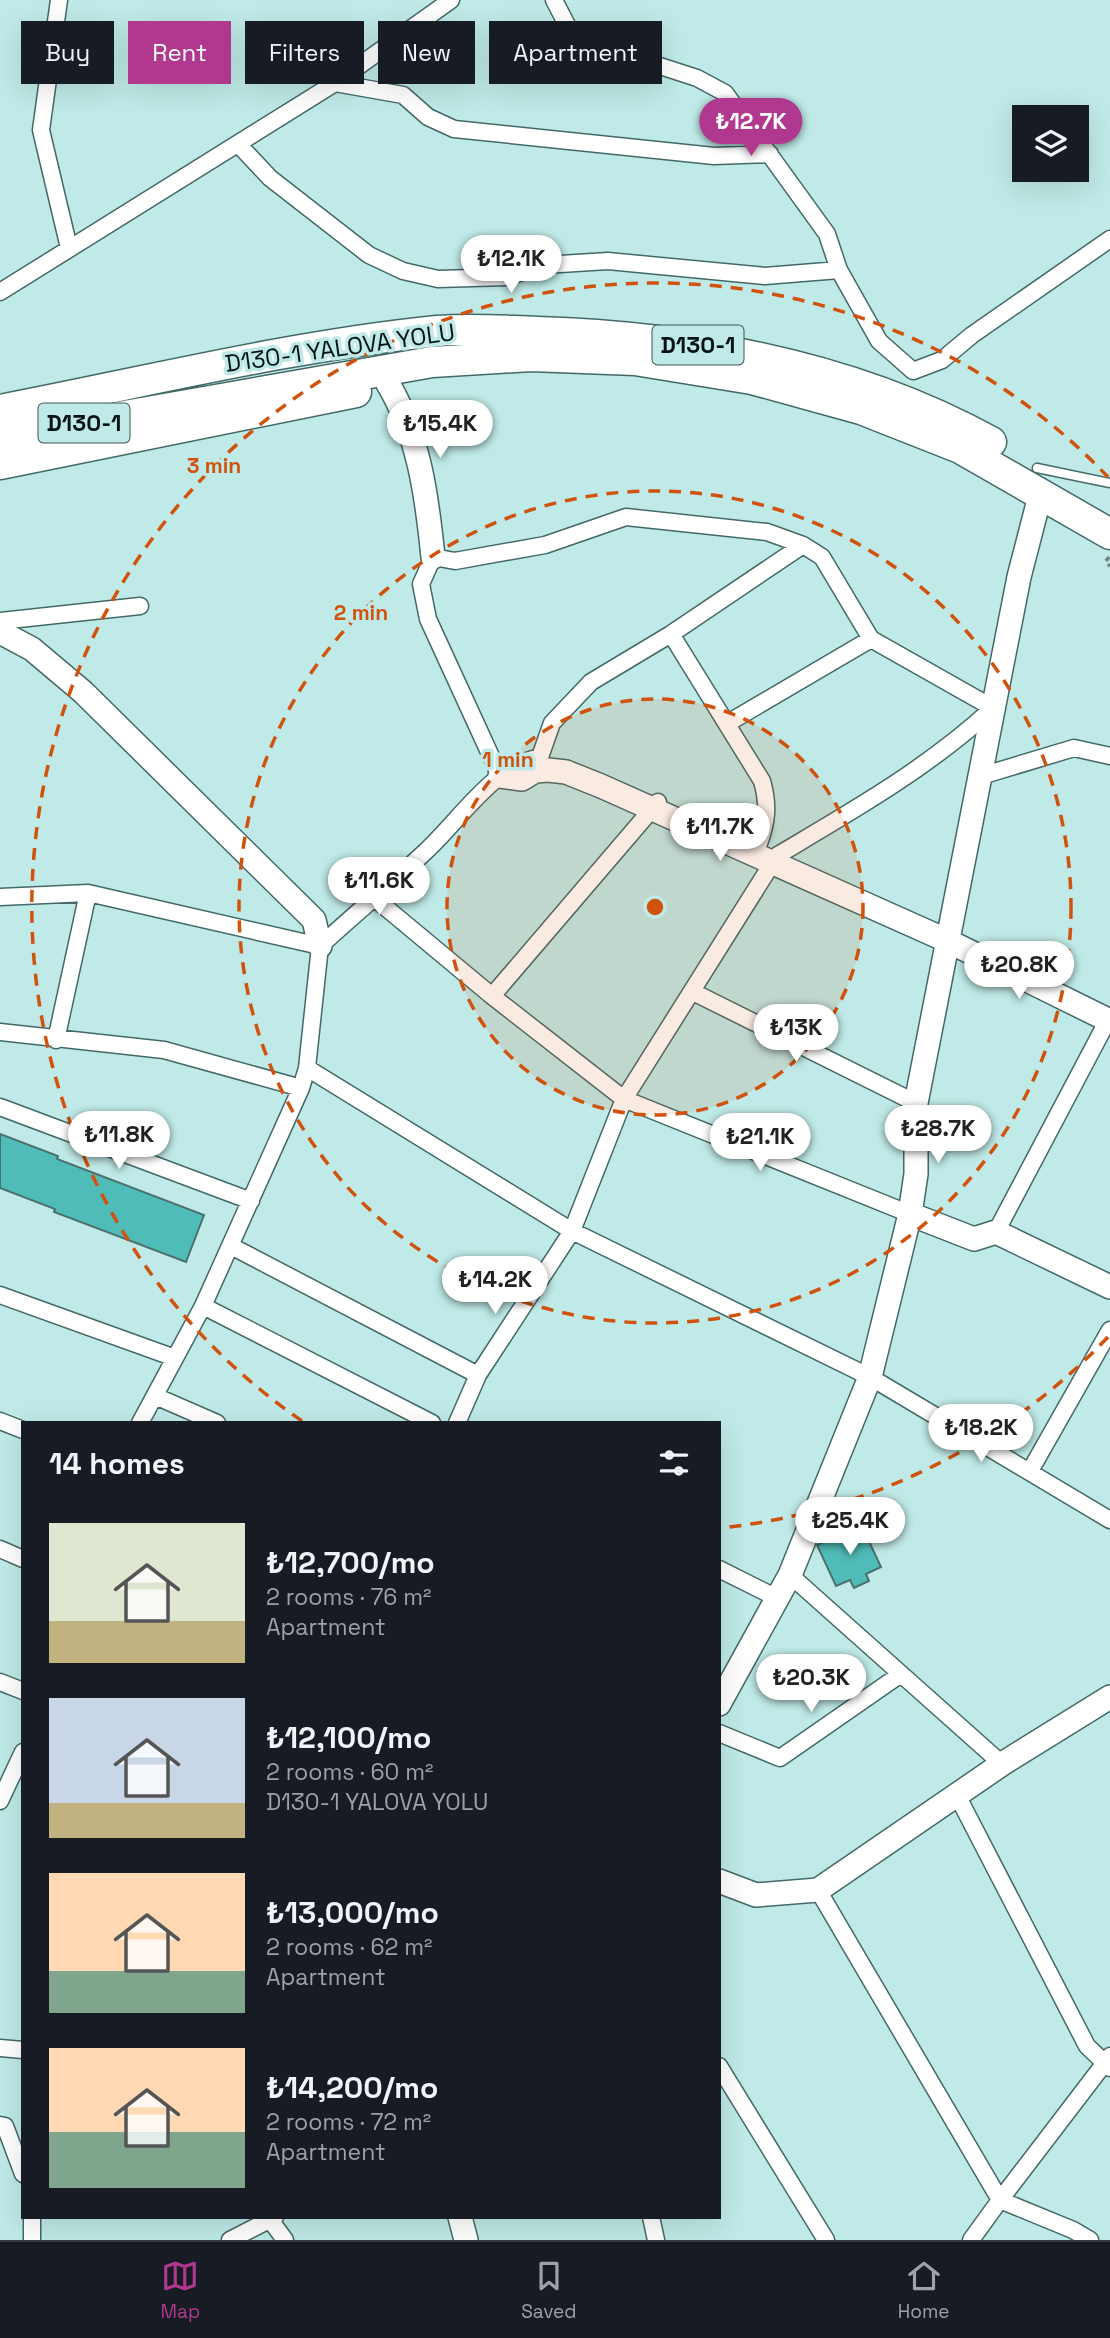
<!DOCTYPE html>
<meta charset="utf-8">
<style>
body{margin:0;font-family:"Space Grotesk",sans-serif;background:#20242c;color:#f1f3f6;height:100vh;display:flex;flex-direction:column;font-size:26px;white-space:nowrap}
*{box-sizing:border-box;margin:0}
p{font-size:23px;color:#9ea1a6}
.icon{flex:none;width:38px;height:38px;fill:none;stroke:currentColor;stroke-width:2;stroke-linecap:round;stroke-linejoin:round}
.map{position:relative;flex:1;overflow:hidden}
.sheet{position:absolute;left:21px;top:1421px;width:700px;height:798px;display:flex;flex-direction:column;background:#171b24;border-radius:0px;box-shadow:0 7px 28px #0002}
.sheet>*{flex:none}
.top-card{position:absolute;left:21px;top:21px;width:700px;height:63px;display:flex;gap:14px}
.fabs{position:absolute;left:1012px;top:105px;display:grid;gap:14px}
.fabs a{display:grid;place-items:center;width:77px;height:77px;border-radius:0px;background:#171b24;box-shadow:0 7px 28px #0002;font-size:35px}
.price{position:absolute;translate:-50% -60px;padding:0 16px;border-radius:24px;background:#fff;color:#222;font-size:23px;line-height:46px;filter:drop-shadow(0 2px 4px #0008)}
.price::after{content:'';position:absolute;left:50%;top:42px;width:21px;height:16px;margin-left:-10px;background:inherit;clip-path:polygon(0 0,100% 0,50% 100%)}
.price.on{background:#b0388e;color:#fff}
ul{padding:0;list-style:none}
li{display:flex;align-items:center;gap:21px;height:175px;padding:0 28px}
li span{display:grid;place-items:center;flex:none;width:196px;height:140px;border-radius:0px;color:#555}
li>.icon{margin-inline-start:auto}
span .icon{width:84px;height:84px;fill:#fffc;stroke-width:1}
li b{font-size:30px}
h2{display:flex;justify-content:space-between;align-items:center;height:84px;padding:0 28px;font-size:30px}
.tag{padding:0 24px;border-radius:0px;background:#171b24;box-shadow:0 7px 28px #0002;font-size:24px;line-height:63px}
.tag.on{background:#b0388e;color:#fff}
.tab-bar{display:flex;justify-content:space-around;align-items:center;height:98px;border-top:2px solid #363941;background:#171b24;font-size:19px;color:#9ea1a6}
.tab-bar a{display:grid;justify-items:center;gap:4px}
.tab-bar .on{color:#b0388e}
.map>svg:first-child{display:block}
.building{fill:#50bcb7;stroke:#4a716f;stroke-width:2}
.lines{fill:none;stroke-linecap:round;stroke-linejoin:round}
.lane-casing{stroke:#426967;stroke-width:11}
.street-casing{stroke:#426967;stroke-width:19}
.secondary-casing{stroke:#426967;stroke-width:26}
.highway-casing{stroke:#426967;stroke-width:33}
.path{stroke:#688583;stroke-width:3.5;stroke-dasharray:5 5;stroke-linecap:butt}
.lane{stroke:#fff;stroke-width:8}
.street{stroke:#fff;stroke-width:16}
.secondary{stroke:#fff;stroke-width:23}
.highway{stroke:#fff;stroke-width:30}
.ring{fill:none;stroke:#d1520d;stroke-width:3.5;stroke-dasharray:12 9}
.labels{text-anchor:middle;stroke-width:7;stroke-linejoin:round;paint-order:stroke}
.shield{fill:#bfeae7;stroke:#3d5453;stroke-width:2}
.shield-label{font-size:23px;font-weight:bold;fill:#051413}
.street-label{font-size:24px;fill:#051413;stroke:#bfeae7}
.centre{fill:#d1520d;stroke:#bfeae7;stroke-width:3.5}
.ring-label{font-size:21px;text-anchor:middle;font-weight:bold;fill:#d1520d;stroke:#bfeae7;stroke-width:7;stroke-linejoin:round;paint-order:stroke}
</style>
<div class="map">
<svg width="1110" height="2240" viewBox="0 0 1110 2240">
<rect width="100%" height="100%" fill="#bfeae7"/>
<path class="building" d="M0,1134L58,1156L57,1159L204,1215L186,1262L54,1212L55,1209L0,1188Z
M861,1524L881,1567L866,1574L869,1581L854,1588L850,1580L836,1586L817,1545Z"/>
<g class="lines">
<g class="lane-casing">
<path id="lane" d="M1037,468L1110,483"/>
</g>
<g class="street-casing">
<path id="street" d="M59,0L41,130L69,248
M554,0L568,27L595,45L697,78L725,93L827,234L839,270L879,341L913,371L942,360L972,335L1110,239
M335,83L403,95L428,117L454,129L714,156L770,154
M239,145L270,178L369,255L403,271L438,279L506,277L544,265L608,261L765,276L839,270
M0,292L335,83L451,0
M0,621L140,606
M671,634L762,781C769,805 767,823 758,846
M728,723L871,639
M981,776L1074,748L1110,756
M0,897L88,893L320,946
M373,897L492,996L624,1099L910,1214
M693,992L916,1103
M492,996L658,802
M0,1032L164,1050L301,1088
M56,1040L88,893
M307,1068L572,1231L870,1377L1110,1520
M0,1107L251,1201
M996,1232L1110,1016
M231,1246L478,1375
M0,1295L175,1358
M203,1306L432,1423
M155,1396L217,1423
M0,1421L23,1430
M140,1423L203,1306L301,1088L307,1068L320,946C355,914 391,884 425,852C460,820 492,767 540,757L552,723L591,682L671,634L803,545
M457,1423L478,1375L572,1231L624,1099L773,862L778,855C854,810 928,768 993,708L871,639L822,557L803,545L767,532L626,517L545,545L455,561L433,557L421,584L428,619L500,776
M1030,1471L1110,1330
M0,1549L23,1559
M719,1569L779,1599
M790,1575L1002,1764
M0,1682L23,1691
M719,1733L780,1758L901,1674
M957,1795L1087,2046L1110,2068
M0,1801L23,1752
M818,1890L1000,2200L971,2240
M0,2048L23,2050
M719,2066L826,2240
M0,2125L5,2126L23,2174
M32,2217V2240
M268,2217L285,2240
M651,2217L656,2240
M230,2240L275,2217
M1090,2240L1073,2230L1000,2200L1110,2056"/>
</g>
<g class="secondary-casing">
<path id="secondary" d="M387,382C419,435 427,497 433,557
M0,632L32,649L83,692L314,920L320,946
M500,776L522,779L535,771L548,770L566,772L601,786L948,941L1110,1021
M910,1214L974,1239L996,1232L1110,1287
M719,1704L790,1575L870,1377L910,1214L916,1174V1103L1019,577L1041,492
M719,1881L756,1895L818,1890L1002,1764L1110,1697
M460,2217L466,2240"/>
</g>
<g class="highway-casing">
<path id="highway" d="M0,410C145,382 290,346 437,331C471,328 505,331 538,332C694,337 853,366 991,442
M0,438L432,362L531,356L635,360L752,379L861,409L960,448L1110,534
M0,464L356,392"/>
</g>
<path class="path" d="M1109,557L1105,562L1110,566"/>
<use href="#lane" class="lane"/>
<use href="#street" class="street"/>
<use href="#secondary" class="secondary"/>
<use href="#highway" class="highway"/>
</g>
<circle cx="655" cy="907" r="208" fill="#d1520d" fill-opacity=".12"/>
<g class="ring">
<circle cx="655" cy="907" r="208"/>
<circle cx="655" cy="907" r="416"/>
<path d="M1108 1337A624 624 0 0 1 720 1528M302 1421A624 624 0 1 1 1108 477"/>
</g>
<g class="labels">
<g class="shield">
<rect x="652.5" y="325.5" width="91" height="39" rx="5"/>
<rect x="38.5" y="403.5" width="91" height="39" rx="5"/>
</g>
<g class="shield-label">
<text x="698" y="353">D130-1</text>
<text x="84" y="431">D130-1</text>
</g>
<g class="street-label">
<text transform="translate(340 348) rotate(-8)" y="8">D130-1 YALOVA YOLU</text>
</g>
</g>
<circle cx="655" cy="907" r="10" class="centre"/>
<g class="ring-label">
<text x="214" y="473">3 min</text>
<text x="361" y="620">2 min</text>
<text x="508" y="767">1 min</text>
</g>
</svg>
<div class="fabs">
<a><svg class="icon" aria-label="layers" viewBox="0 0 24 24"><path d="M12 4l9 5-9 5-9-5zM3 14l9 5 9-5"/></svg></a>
</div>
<b class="price on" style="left:751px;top:158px">₺12.7K</b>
<b class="price" style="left:511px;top:295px">₺12.1K</b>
<b class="price" style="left:440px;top:460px">₺15.4K</b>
<b class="price" style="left:720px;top:863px">₺11.7K</b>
<b class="price" style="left:379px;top:917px">₺11.6K</b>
<b class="price" style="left:1019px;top:1001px">₺20.8K</b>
<b class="price" style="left:796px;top:1064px">₺13K</b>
<b class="price" style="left:938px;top:1165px">₺28.7K</b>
<b class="price" style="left:119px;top:1171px">₺11.8K</b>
<b class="price" style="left:760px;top:1173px">₺21.1K</b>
<b class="price" style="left:495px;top:1316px">₺14.2K</b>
<b class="price" style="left:981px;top:1464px">₺18.2K</b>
<b class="price" style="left:850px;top:1557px">₺25.4K</b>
<b class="price" style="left:811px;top:1714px">₺20.3K</b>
<div class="top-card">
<a class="tag">Buy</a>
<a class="tag on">Rent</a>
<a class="tag">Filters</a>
<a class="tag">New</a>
<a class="tag">Apartment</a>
</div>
<section class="sheet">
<h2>14 homes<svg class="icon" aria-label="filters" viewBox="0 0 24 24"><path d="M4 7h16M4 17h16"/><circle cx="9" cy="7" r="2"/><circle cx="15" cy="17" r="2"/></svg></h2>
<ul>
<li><span style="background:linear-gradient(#dfe7d0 70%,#c2b280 0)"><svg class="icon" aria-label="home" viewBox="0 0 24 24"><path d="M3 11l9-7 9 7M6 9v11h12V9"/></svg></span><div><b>₺12,700/mo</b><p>2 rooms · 76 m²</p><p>Apartment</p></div></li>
<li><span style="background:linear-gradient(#c9d6e8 75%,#c2b280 0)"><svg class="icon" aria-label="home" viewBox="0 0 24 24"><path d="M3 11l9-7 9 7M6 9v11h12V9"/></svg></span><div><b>₺12,100/mo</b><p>2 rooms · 60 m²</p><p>D130-1 YALOVA YOLU</p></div></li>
<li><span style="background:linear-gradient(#ffd9b3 70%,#7fa58c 0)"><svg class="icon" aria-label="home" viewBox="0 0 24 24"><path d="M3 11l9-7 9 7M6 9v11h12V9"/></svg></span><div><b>₺13,000/mo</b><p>2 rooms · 62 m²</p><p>Apartment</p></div></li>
<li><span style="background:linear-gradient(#ffd9b3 60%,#7fa58c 0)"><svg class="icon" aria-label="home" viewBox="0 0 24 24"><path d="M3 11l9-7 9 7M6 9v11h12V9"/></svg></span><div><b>₺14,200/mo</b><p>2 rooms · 72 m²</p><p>Apartment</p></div></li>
</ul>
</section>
</div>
<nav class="tab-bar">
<a class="on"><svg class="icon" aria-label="map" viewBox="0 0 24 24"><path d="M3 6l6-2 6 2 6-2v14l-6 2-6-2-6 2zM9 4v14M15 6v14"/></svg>Map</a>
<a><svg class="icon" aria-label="saved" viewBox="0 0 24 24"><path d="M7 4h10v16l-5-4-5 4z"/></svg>Saved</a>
<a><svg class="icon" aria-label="home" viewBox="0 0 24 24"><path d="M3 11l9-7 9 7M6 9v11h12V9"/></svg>Home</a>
</nav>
